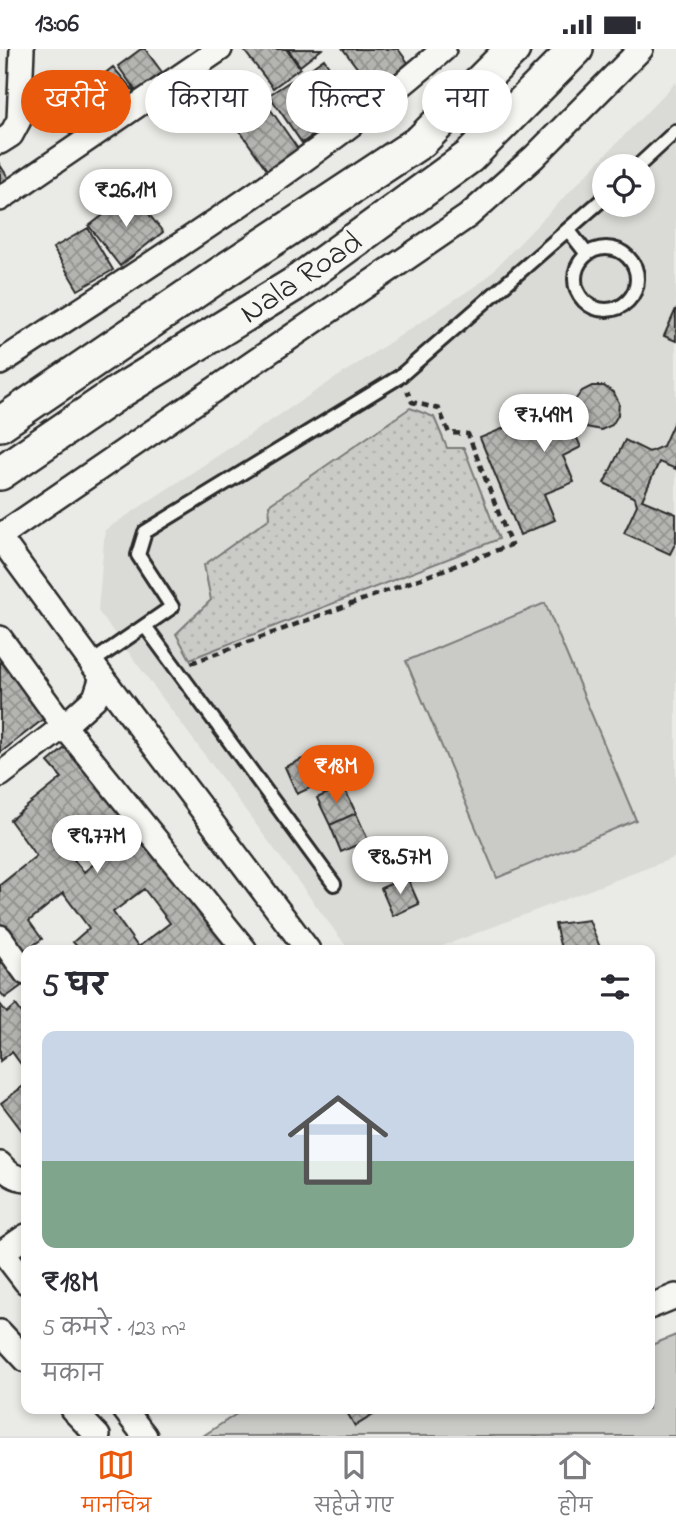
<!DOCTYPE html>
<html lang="hi">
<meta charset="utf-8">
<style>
body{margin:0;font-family:"Indie Flower","Playpen Sans Deva",sans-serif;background:#f2f2f3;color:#2b2b33;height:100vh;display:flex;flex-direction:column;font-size:26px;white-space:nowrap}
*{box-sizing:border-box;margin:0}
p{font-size:23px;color:#7c7c81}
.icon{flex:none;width:38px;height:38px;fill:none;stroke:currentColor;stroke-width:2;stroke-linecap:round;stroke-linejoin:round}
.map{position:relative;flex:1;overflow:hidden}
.sheet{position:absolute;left:21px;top:896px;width:634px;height:469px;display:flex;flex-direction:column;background:#fff;border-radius:14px;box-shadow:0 4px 10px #0003}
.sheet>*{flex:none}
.banner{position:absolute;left:21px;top:21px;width:635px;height:63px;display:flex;gap:14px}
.fabs{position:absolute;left:592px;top:105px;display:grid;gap:14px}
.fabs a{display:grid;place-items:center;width:63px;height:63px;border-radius:50%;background:#fff;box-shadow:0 4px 10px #0003;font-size:35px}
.price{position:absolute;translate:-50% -60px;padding:0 16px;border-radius:24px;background:#fff;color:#222;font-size:23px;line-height:46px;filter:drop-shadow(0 2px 4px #0008)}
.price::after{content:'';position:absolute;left:50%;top:42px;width:21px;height:16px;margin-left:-10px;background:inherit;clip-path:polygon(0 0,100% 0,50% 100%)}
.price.on{background:#ea580c;color:#fff}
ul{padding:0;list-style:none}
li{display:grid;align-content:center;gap:14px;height:371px;padding:0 21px}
li span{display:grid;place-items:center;height:217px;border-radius:14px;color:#555}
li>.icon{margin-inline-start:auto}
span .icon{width:126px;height:126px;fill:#fffc;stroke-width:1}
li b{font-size:30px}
h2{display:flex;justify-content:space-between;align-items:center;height:84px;padding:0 21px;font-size:30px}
.pill{padding:0 24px;border-radius:32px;background:#fff;box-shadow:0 4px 10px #0003;font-size:24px;line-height:63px}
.pill.on{background:#ea580c;color:#fff}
.status{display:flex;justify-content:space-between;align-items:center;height:49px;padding:0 35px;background:#fff;direction:ltr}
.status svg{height:19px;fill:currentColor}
.dock{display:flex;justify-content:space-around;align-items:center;height:98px;border-top:2px solid #e1e1e2;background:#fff;font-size:19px;color:#7c7c81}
.dock a{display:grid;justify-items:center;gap:4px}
.dock .on{color:#ea580c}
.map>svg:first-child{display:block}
.built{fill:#dadad6;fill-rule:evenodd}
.grass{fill:url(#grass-dots);stroke:#7a7a79;stroke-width:2}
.green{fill:#cacac7;stroke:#7a7a79;stroke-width:2}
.building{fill:url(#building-cross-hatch);stroke:#2b2b2b;stroke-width:2;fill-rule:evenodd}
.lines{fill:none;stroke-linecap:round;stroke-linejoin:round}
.lane-casing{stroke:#2b2b2b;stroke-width:18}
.street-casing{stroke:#2b2b2b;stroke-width:28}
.secondary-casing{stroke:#2b2b2b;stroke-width:38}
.path{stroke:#2b2b2b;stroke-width:4.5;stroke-dasharray:7 5;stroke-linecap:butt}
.lane{stroke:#f6f6f2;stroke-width:12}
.street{stroke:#f6f6f2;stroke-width:23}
.secondary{stroke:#f6f6f2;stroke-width:33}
.labels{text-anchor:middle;stroke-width:6;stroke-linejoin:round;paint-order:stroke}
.street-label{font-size:32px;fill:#2b2b2b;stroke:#f6f6f2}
</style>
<div class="status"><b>13:06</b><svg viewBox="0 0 49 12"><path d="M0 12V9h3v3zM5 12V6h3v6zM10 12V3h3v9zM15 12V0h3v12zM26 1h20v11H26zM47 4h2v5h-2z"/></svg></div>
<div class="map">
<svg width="676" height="1387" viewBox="0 0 676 1387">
<defs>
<pattern id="grass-dots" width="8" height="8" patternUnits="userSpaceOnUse" patternTransform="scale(1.75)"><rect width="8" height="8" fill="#cacac7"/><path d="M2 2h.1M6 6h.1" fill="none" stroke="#aeaeab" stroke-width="1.8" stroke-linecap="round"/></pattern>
<pattern id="building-cross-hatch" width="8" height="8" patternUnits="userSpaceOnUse" patternTransform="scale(1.75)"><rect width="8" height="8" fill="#b4b4b1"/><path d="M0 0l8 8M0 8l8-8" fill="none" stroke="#939390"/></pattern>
</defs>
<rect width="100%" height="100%" fill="#eaeae6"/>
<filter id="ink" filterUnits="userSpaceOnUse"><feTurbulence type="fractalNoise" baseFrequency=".0143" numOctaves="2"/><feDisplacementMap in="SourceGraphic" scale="14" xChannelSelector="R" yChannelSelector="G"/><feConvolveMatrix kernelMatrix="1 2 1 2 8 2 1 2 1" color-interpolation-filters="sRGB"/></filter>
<g filter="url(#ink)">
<path class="built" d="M676,33V808L432,901H349L98,562L105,481L483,232ZM604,117H642V156H604Z"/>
<path class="grass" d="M410,359L434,368L447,399H464L499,490L190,610L176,585L211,551L204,516L270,469L269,456Z"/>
<path class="green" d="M545,554L636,771L497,829L406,612Z
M676,1286V1387H203L244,1360H649V1297Z"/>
<path class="building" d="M141,0H145L167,30L141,49L118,17Z
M243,0H286L300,19L273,39Z
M288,0H322L300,17Z
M343,0H398L409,15L374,41Z
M324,10L354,53L329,71L299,28Z
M113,18L136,45L110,67L87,39Z
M295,29L328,76L302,94L269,46Z
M74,43L101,77L78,95L51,61Z
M266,54L298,100L267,121L235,75Z
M0,116L13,136L0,145Z
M132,144L163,183L120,217L89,177Z
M88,179L113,221L78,241L53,199Z
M676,260V292L664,287Z
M592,337H604L614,344L619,354L618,366L612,376L601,381L586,378L574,383L581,398L563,407L574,433L544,445L555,471L520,486L480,389L562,355L568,369L575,366V351L582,342Z
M676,368V420L659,413L642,451L676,465V493L670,505L624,484L637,456L635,449L604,434L625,391L649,403L663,397Z
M0,609L46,668L0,704Z
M66,698L232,901H80L73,893L89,879L63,844L29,872L42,890L22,904L0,877V836L36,807L10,771L62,729L48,713ZM91,767L115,797L84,823L59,793ZM144,840L170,874L138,898L113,863Z
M311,706L323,733L297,745L285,718Z
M343,737L356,764L330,776L317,749Z
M356,764L368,791L341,803L330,776Z
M407,828L419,855L393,867L381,839Z
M589,871L601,901H580L576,898L561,900L555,875Z
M0,904L24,935L5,949L0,943Z
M0,955L7,964L16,956L26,970V1022L12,1003L0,1012Z
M26,1035V1087L1,1054Z
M345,1360H383L355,1377Z"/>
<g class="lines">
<g class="lane-casing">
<path id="lane" d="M638,117L676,82
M569,182L587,205
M575 230a31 31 0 1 1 62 0a31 31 0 1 1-62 0Z
M145,577L334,835
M91,614L172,558L138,506L145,483L399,328L604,149"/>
</g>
<g class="street-casing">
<path id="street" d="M0,93L11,86L19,71L22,0
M0,150L220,0
M0,314C151,214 308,119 444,0
M0,487L468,167L534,108L641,0
M0,489L102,628L308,901
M0,589L64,677L245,901
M0,726L64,677L95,649L102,628
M0,888L26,924
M0,1115C8,1124 14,1129 26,1130
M26,1187L3,1203L26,1233
M649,1258L676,1247
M0,1283L26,1311
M72,1360L98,1387
M124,1360L145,1387"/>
</g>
<g class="secondary-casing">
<path id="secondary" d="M0,375L229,219L421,92L513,0
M0,424L122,341L293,236L469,108L576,0"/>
</g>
<path class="path" d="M191,614L511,496L468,385L449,384L439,360L412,353L407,342"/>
<use href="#lane" class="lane"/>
<use href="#street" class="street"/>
<use href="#secondary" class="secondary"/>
</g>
</g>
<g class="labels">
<g class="street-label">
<text transform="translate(300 227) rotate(-34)" y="11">Nala Road</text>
</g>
</g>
</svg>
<div class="fabs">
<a><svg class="icon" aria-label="locate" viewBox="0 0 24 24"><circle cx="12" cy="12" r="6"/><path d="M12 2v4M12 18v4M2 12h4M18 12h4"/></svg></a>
</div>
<b class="price" style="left:126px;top:180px">₹26.1M</b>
<b class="price" style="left:544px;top:405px">₹7.49M</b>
<b class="price on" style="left:336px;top:756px">₹18M</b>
<b class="price" style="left:97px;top:826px">₹9.77M</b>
<b class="price" style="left:400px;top:847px">₹8.57M</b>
<div class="banner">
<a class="pill on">खरीदें</a>
<a class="pill">किराया</a>
<a class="pill">फ़िल्टर</a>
<a class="pill">नया</a>
</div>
<section class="sheet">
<h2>5 घर<svg class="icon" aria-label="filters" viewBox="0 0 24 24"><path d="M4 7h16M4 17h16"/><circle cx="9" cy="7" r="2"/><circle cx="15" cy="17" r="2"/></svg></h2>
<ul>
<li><span style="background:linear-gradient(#c9d6e8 60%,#7fa58c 0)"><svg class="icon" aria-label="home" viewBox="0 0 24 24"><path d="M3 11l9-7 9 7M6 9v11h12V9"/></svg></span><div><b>₹18M</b><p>5 कमरे · 123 m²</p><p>मकान</p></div></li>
</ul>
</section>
</div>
<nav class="dock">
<a class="on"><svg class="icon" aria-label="map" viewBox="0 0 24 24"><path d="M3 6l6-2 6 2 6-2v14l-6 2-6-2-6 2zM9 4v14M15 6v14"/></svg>मानचित्र</a>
<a><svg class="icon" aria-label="saved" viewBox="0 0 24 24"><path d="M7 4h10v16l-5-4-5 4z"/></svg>सहेजे गए</a>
<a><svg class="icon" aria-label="home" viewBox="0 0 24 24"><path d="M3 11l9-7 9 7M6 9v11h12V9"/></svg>होम</a>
</nav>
